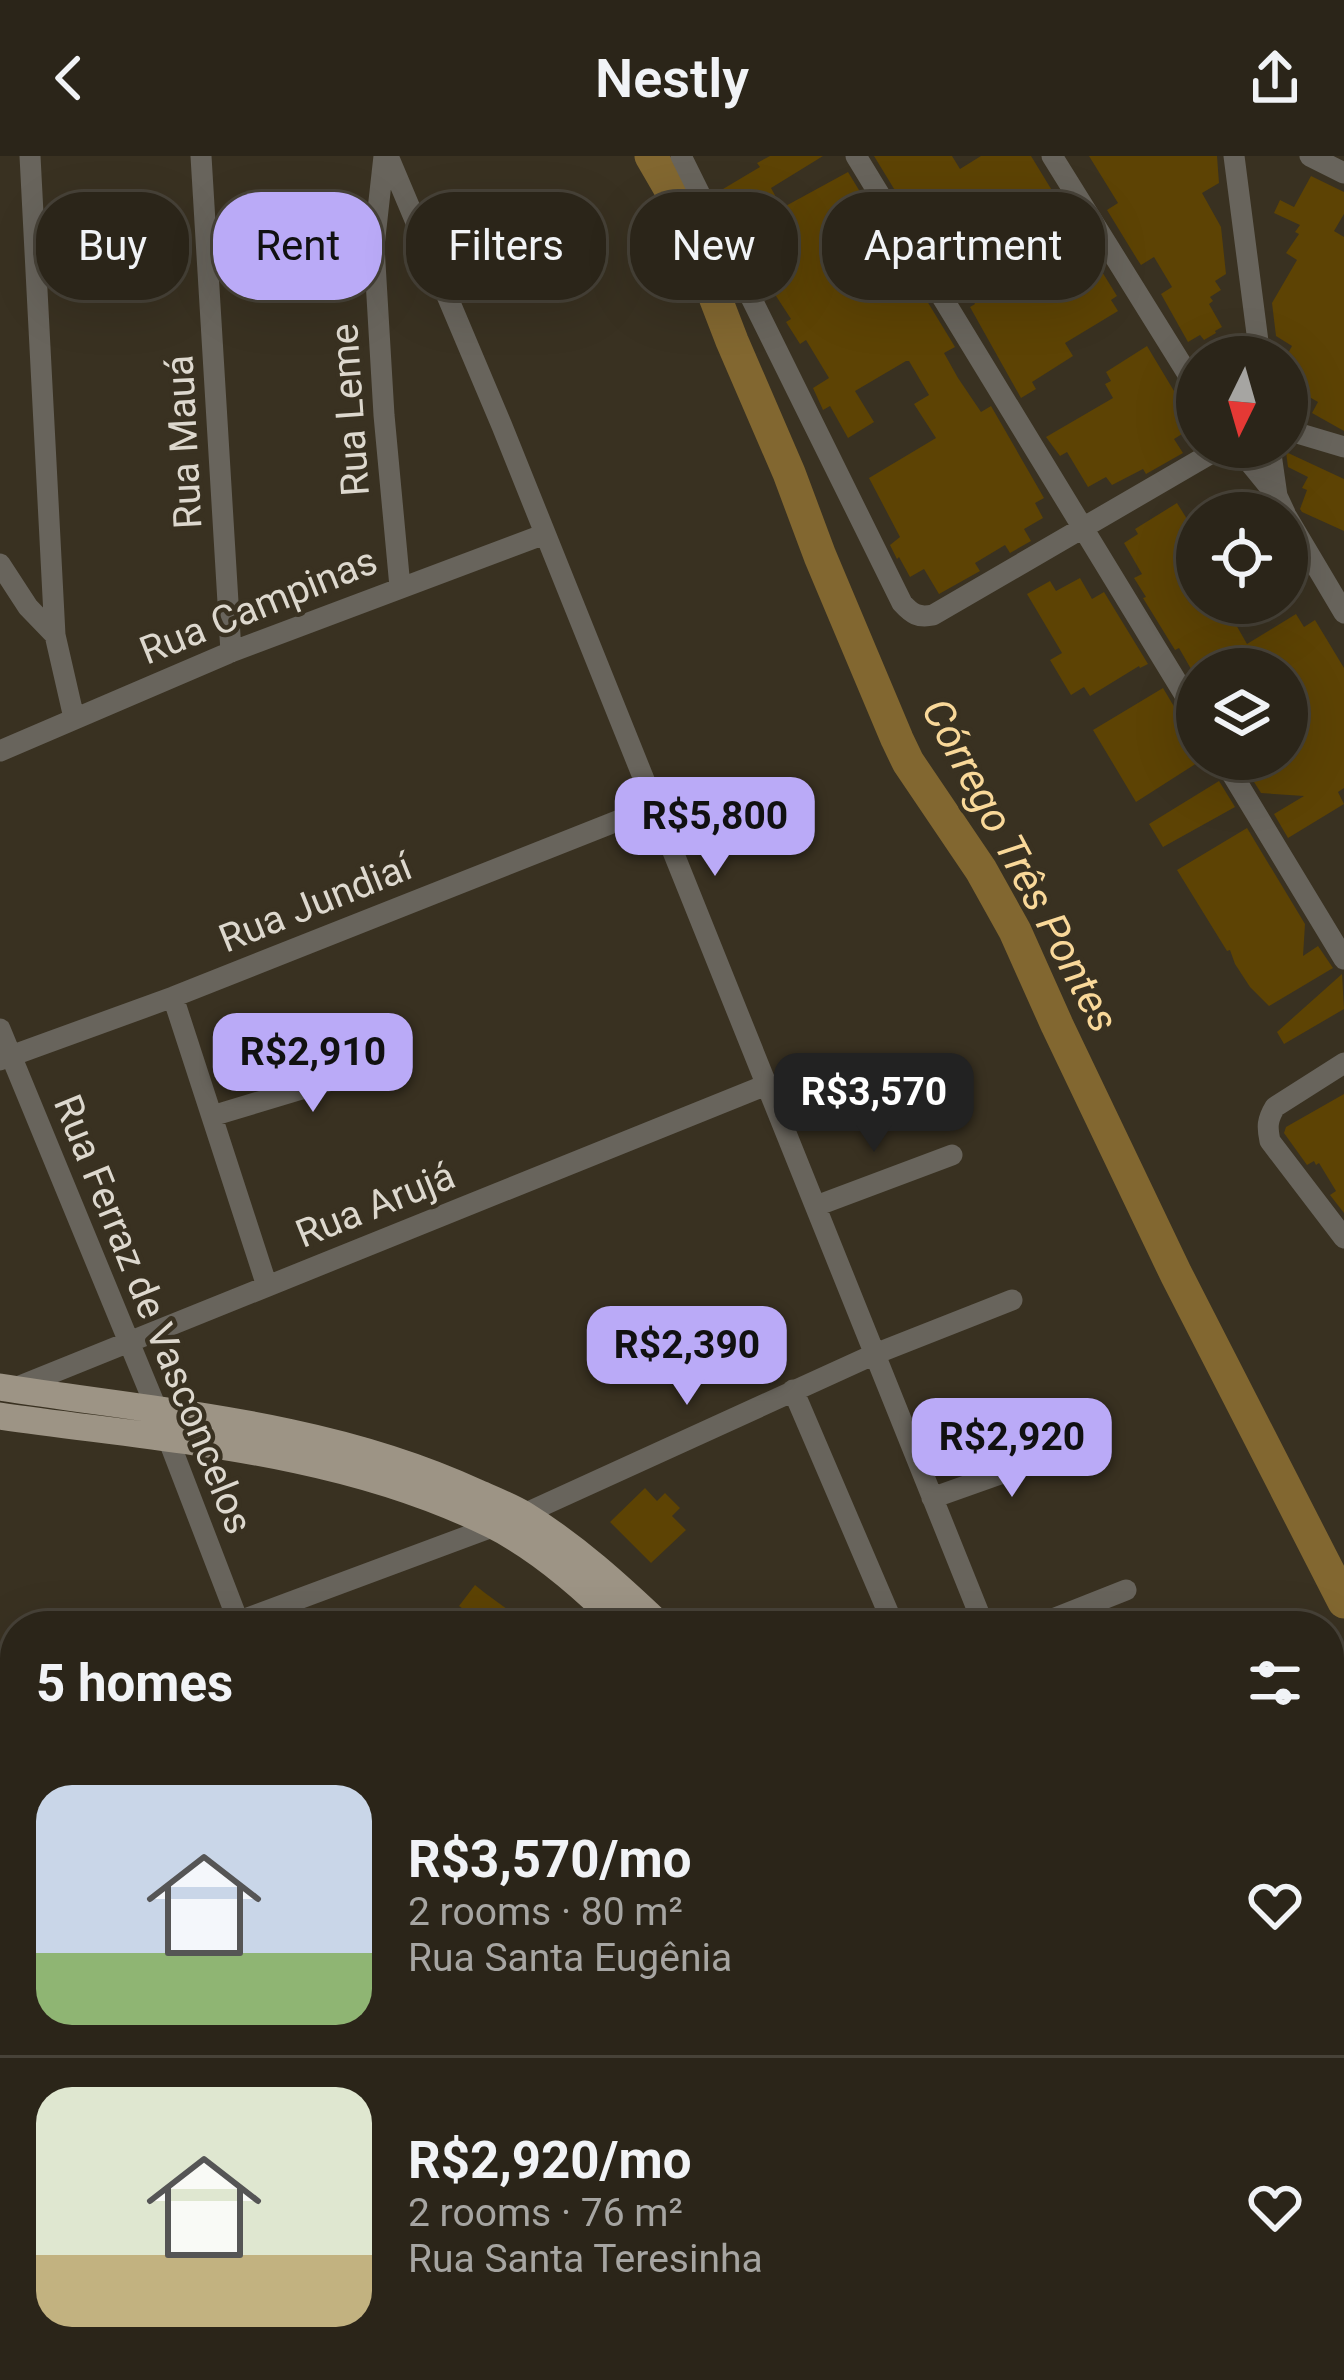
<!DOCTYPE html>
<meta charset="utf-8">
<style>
body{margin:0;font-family:Roboto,sans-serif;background:#332d22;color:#f1f3f6;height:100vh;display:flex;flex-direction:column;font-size:45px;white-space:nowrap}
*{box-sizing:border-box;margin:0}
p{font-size:39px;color:#a6a5a2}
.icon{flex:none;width:66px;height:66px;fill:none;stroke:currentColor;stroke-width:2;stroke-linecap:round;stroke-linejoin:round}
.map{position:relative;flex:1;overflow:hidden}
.side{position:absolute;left:0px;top:1455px;width:1344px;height:771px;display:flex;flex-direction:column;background:#2b2519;border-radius:48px 48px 0 0;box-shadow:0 12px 48px #0002,0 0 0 3px #474238}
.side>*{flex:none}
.top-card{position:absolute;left:36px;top:36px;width:1272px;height:108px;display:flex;gap:24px}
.needle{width:78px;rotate:185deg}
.controls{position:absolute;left:1176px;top:180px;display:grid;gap:24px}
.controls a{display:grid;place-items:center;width:132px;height:132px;border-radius:50%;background:#2b2519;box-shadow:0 12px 48px #0002,0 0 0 3px #474238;font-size:60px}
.price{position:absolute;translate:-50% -102px;padding:0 27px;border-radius:24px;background:#baaaf7;color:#111;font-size:39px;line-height:78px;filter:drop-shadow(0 3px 6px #0008)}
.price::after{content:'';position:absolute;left:50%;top:72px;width:36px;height:27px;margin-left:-18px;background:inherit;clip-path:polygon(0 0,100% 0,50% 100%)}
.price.selected{background:#222;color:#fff}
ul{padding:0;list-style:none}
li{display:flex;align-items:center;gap:36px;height:300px;padding:0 36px}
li+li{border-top:3px solid #474238}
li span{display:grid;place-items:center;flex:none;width:336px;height:240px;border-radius:36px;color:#555}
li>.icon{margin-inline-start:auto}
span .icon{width:144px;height:144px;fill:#fffc;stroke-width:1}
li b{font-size:51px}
h2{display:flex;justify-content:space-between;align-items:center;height:144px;padding:0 36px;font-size:51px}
.pill{padding:0 42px;border-radius:48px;background:#2b2519;box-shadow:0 12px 48px #0002,0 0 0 3px #474238;font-size:42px;line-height:108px}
.pill.selected{background:#baaaf7;color:#111}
header{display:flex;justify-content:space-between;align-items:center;height:156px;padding:0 36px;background:#2b2519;font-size:54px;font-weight:600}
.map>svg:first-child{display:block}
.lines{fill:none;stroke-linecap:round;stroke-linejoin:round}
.river{stroke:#826730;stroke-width:33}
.building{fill:#5d4304}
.minor{stroke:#68645c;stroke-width:21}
.major{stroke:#9d9485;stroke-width:27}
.labels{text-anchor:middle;stroke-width:9;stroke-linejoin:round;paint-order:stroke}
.street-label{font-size:39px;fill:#ddd8ce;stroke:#393121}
.water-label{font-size:42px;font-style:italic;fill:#f9d899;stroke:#393121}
</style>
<header><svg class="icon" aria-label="back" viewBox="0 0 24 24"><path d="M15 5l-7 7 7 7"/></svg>Nestly<svg class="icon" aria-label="share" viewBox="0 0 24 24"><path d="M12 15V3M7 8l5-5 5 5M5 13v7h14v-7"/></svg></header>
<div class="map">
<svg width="1344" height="2224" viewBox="0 0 1344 2224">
<rect width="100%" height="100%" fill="#393121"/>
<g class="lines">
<path class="river" d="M651,0L680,50L732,185L789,317L820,400L897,583L908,606L981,714L1015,775L1057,869L1176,1118L1344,1446"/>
</g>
<path class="building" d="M770,0H823L771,32L782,52L848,16L862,39L853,45L875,80L884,75L898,97L887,102L903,127L913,122L955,191L944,197L958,222L981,256L991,250L1044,342L1035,347L1043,362L1024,373L1031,385L1010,397L1005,389L975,407L980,415L939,438L924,413L910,421L899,401L897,403L890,389L900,381L869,322L936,282L914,248L929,239L909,205H906L855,235L874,266L848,282L830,250L823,254L813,232L829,222L806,184L800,188L786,166L791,163L761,117L757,119L733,72L742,66L723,33L760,11L757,7Z
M874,0H952L960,13L981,0H1031L1081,82L1071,89L1084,109L1096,106L1117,140L1111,144L1118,155L1065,187L1073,200L1032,226L1036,233L1021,242L970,151L975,148L968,136L954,113L946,118Z
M1089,0H1217L1219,27L1202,37L1221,71L1226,118L1215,125L1221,134L1210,141L1213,145L1209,148L1222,171L1215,175L1216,177L1204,184L1200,179L1188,186L1161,138L1172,131L1154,101L1141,109L1137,103L1107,54L1118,47Z
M1311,20L1344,36V58L1334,75L1344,81V275L1312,257L1318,246L1287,228V199L1292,190L1276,180L1272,147L1297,104L1286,97L1299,78L1295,76L1300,69L1274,57L1280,44L1294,51Z
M1147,190L1195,270L1174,283L1183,297L1146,318L1143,313L1112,329L1106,321L1088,331L1067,296L1060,300L1046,281L1113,242L1105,228L1111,225L1106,216Z
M1286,296L1344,323V375L1302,356L1300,353L1307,334L1302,332L1308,321L1288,311Z
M1177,347L1197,379V447H1252L1231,460L1247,488L1296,458L1304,471L1315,464L1344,512V632L1338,636L1344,648L1288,682L1274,658L1304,640L1261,637L1244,610L1255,603H1287V507L1277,513H1191L1179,492L1175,494L1143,442L1146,441L1134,422L1142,418L1124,387L1138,378L1135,373Z
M1080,422L1092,443L1104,436L1148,508L1140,512L1139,510L1090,540L1084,531L1071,539L1050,504L1062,497L1027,438L1050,425L1056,435Z
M1163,532L1191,579L1197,575V607L1136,646L1093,574Z
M1219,625L1235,651L1163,691L1149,668Z
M1247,672L1305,768L1303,800L1318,790L1333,812L1269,850L1250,831L1235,808L1230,794L1227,795L1177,714Z
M1342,818L1344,853L1284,888L1277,876Z
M1344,938V1057L1330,1039L1336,1035L1319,1007L1316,1009L1314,1005L1307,1009L1284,977L1286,971Z
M645,1332L657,1345L665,1337L680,1352L672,1360L686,1374L651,1407L610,1366Z
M475,1429L485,1437L530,1470H487L459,1450Z"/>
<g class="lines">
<path class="minor" d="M30,0L55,479L74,562
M201,0L231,496
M384,0L374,90L384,259L400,431
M388,0L502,270L984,1470
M681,0L902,447C912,458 918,462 933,459L1222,291
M856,0L1197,559
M1052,0L1197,233
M1234,0L1260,201
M1310,0L1344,17
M1287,274L1344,291
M1237,291L1277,340
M1270,291L1277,340L1285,357
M1287,361L1344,457
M0,408L28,451L55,479
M0,595L231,496L545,378
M1223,603L1344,803
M173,841L267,1130
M0,873L157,1254L240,1470
M0,904L173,841L655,650
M1344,907L1275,951C1267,964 1267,971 1270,985L1344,1082
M212,960L398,904
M816,1050L952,999
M15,1232L766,929
M793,1234L894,1470
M932,1342L1073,1292
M524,1358L875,1198L1012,1144
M226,1470L495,1370
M1035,1470L1126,1434
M0,1565L15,1559
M1329,1768L1344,1767
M1329,1820L1344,1803
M0,1897L15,1891
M0,2062L15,2055
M538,2211L543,2224
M1012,2211L1016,2224
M1195,2211L1199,2224
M0,2213L15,2206
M700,2224L718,2211
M966,2224L982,2211"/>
<path class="major" d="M0,1231C160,1256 327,1267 476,1336C492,1343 510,1350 525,1359C575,1390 619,1430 661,1470
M0,1260C166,1284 339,1293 492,1369C540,1393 584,1432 622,1470
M1329,1708L1344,1707
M1329,1728L1344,1727"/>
</g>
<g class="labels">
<g class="street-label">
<text transform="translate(349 254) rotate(-94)" y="14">Rua Leme</text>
<text transform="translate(183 286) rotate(-93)" y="14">Rua Mauá</text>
<text transform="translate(258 449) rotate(-22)" y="14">Rua Campinas</text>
<text transform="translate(315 746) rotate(-22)" y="14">Rua Jundiaí</text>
<text transform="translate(375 1048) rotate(-22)" y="14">Rua Arujá</text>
<text transform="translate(154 1158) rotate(68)" y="14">Rua Ferraz de Vasconcelos</text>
</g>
<g class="water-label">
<text transform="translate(1021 709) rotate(62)" y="15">Córrego Três Pontes</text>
</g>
</g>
</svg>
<div class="controls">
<a><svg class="needle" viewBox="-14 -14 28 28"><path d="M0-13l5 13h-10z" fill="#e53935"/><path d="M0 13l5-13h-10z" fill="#a6a5a2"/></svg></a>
<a><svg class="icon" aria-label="locate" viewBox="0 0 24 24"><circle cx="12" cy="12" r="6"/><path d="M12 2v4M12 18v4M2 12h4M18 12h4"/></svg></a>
<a><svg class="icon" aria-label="layers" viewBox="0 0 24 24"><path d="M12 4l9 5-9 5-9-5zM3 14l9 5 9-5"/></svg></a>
</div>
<b class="price" style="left:715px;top:723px">R$5,800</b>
<b class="price" style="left:313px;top:959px">R$2,910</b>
<b class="price selected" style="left:874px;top:999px">R$3,570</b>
<b class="price" style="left:687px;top:1252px">R$2,390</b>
<b class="price" style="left:1012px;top:1344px">R$2,920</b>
<div class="top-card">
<a class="pill">Buy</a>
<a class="pill selected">Rent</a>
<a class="pill">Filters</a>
<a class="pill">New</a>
<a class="pill">Apartment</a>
</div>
<section class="side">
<h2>5 homes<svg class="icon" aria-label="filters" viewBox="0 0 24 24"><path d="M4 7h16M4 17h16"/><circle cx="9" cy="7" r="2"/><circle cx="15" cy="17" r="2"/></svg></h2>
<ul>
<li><span style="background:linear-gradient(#c9d6e8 70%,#8fb573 0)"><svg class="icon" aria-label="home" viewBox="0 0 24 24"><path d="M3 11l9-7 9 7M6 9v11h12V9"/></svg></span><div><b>R$3,570/mo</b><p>2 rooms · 80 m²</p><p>Rua Santa Eugênia</p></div><svg class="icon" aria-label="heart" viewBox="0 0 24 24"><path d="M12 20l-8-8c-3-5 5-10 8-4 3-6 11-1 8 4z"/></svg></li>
<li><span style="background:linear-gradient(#dfe7d0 70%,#c2b280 0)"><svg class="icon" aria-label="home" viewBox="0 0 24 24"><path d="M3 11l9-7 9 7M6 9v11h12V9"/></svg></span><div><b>R$2,920/mo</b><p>2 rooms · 76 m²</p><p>Rua Santa Teresinha</p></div><svg class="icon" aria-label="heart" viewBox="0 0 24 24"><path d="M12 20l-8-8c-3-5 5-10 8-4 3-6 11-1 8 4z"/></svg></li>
</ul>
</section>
</div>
